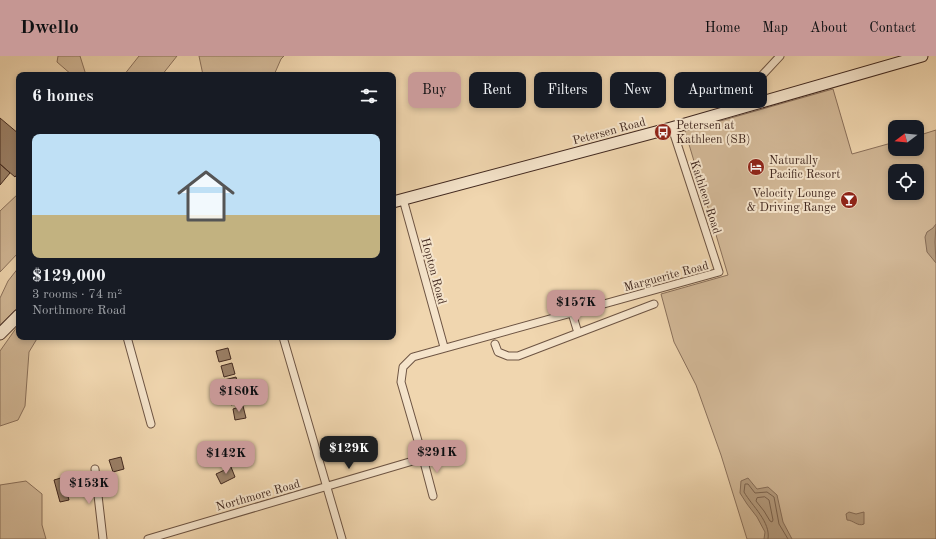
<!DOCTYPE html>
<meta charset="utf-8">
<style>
body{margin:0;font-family:"Old Standard TT",serif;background:#20242c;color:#f1f3f6;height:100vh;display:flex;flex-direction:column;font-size:15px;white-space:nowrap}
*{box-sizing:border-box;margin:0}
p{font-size:13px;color:#9ea1a6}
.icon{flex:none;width:22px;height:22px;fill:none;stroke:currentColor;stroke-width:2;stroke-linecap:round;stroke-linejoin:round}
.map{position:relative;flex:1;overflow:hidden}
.details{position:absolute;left:16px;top:16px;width:380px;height:268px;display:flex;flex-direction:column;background:#171b24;border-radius:8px;box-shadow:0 2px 6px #0003}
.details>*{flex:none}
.guide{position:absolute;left:408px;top:16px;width:380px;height:36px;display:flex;gap:8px}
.needle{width:26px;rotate:254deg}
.fabs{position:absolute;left:888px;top:64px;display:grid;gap:8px}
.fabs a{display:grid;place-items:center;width:36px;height:36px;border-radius:8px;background:#171b24;box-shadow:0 2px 6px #0003;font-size:20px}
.price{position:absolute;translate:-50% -34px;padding:0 9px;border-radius:8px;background:#c59692;color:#111;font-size:13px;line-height:26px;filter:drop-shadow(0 1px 2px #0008)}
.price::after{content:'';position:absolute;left:50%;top:24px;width:12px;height:9px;margin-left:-6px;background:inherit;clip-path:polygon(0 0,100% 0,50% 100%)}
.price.active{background:#222;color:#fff}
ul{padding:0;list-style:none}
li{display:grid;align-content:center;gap:8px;height:212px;padding:0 16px}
li span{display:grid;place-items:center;height:124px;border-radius:8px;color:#555}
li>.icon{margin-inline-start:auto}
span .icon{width:72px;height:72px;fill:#fffc;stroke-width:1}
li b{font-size:17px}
h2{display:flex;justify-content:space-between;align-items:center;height:48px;padding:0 16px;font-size:17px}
.pill{padding:0 14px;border-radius:8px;background:#171b24;box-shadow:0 2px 6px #0003;font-size:14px;line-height:36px}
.pill.active{background:#c59692;color:#111}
header{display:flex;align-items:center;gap:24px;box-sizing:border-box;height:56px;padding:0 20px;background:#c59692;color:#111}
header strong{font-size:19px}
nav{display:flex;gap:22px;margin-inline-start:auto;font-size:14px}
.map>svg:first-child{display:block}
.green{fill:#d2b897;stroke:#8a705b;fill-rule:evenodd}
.water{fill:#b49b7e;stroke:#866d58}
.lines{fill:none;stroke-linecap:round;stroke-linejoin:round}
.shore{stroke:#7a624e;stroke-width:1}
.building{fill:#9c826a;stroke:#41281f}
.street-casing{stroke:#6d5443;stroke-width:9}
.secondary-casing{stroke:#41281f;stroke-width:13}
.street{stroke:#f5e4cb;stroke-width:7}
.secondary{stroke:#f5e4cb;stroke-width:11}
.labels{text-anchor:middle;stroke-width:4;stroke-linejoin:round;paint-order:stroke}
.poi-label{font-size:12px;fill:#41281f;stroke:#f5e4cb;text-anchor:start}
.street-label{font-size:12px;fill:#41281f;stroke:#f5e4cb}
</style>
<header>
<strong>Dwello</strong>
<nav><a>Home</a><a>Map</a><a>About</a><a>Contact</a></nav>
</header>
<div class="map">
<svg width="936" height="483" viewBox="0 0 936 483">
<rect width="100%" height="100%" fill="#f0d6af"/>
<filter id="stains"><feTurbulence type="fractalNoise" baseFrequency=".005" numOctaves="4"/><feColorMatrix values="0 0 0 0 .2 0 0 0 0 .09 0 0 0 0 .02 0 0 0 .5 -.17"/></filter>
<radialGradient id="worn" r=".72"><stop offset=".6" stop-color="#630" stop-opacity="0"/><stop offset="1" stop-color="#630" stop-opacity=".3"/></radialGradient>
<path class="green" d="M58,0H80L86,19H72L57,6Z
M139,0H177L162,19H124Z
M199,0H284L281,3L274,19H203Z
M833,33L852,98L895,86V93H917V80L936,74V483H747L721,399L696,329L674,286L661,238L728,219L685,75ZM895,115H917V137H895Z
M19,137V196L0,216V155Z
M19,211V250L0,270V242L8,225Z
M19,268V281H38L29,296L25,350L18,364L0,370V295Z
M26,425L42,438V469L46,483H0V429Z"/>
<path class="water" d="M936,168L935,186L936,207L927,196L925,181L927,176L933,172Z
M748,422L757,433L768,431L777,439L783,466L792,483H764L765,476L757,461L747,448L740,437L741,425Z
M849,456L856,458L864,456V468C858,471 853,464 847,464L846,458Z"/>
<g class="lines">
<path class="shore" d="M765,441L769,444L773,464L772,466L770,465L764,455L756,445L757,442Z
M768,483C771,466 752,450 744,436L745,428H748L755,437L767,436L774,441L779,468L788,483"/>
</g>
<path class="building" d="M0,62L19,78V116L15,121L0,108Z
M0,108L10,117L0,129Z
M228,292L231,303L219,306L216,295Z
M232,307L235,318L224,321L221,310Z
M236,321L239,332L227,335L224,324Z
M240,334L241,340L244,341L246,345L231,349L228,338Z
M243,350L246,362L235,364L233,353Z
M121,401L124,413L113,416L109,404Z
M231,411L235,421L221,428L216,418Z
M71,419L74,431L68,433L69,435L67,437L69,444L60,446L54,424Z"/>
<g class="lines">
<g class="street-casing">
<path id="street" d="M761,47L754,28L780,0
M403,143L444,291
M572,257L578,277
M127,281L151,368
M283,281L342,483
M495,288L498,296L508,300H518L654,248
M423,402L433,440
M95,413L103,483
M148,483L423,402L401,326L403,311L413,301L719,216L672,72"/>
</g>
<g class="secondary-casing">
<path id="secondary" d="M393,146L671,72L922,0
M0,278L19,259"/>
</g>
<use href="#street" class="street"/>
<use href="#secondary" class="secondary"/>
</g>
<defs>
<g id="bus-disc" transform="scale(0.9)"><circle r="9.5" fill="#8f2418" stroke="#f5e4cb"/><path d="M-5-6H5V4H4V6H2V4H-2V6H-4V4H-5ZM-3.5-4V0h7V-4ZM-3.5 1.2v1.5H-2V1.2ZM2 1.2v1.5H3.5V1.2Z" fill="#fff"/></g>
<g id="hotel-disc" transform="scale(0.9)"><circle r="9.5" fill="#8f2418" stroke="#f5e4cb"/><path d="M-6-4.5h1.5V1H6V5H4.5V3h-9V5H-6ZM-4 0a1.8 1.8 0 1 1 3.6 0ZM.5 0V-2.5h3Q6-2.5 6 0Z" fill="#fff"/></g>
<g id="bar-disc" transform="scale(0.9)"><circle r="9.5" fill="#8f2418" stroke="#f5e4cb"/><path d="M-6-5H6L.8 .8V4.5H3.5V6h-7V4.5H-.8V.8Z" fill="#fff"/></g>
</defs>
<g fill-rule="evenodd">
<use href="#bus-disc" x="663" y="76"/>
<use href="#hotel-disc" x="756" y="111"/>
<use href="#bar-disc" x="849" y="144"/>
</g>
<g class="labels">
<g class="poi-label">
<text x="676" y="73">Petersen at<tspan x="676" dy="14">Kathleen (SB)</tspan></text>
<text x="769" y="108">Naturally<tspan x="769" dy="14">Pacific Resort</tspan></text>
<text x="836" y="141" text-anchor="end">Velocity Lounge<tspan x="836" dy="14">&amp; Driving Range</tspan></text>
</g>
<g class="street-label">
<text transform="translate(609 75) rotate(-15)" y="4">Petersen Road</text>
<text transform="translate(706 141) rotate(72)" y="4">Kathleen Road</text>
<text transform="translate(434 215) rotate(75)" y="4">Hopton Road</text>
<text transform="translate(666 220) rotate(-15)" y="4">Marguerite Road</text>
<text transform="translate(258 439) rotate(-16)" y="4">Northmore Road</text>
</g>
</g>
<rect width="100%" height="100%" filter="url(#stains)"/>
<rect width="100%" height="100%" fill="url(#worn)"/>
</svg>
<div class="fabs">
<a><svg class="needle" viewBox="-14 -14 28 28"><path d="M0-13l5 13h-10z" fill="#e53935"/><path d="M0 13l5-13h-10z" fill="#9ea1a6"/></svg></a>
<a><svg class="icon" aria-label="locate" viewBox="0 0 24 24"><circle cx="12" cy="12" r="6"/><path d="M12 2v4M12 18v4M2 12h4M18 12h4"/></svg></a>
</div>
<b class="price" style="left:576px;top:268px">$157K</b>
<b class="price" style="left:239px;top:357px">$180K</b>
<b class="price active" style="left:349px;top:414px">$129K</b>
<b class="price" style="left:437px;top:418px">$291K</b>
<b class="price" style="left:226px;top:419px">$142K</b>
<b class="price" style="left:89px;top:449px">$153K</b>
<div class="guide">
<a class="pill active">Buy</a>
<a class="pill">Rent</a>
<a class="pill">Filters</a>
<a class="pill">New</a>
<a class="pill">Apartment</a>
</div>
<section class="details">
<h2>6 homes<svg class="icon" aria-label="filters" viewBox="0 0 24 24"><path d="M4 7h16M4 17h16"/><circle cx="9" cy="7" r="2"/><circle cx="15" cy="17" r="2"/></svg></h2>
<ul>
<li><span style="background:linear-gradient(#bfe0f5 65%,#c2b280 0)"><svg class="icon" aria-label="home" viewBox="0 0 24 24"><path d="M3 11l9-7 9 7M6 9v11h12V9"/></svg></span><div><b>$129,000</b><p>3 rooms · 74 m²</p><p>Northmore Road</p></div></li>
</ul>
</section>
</div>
